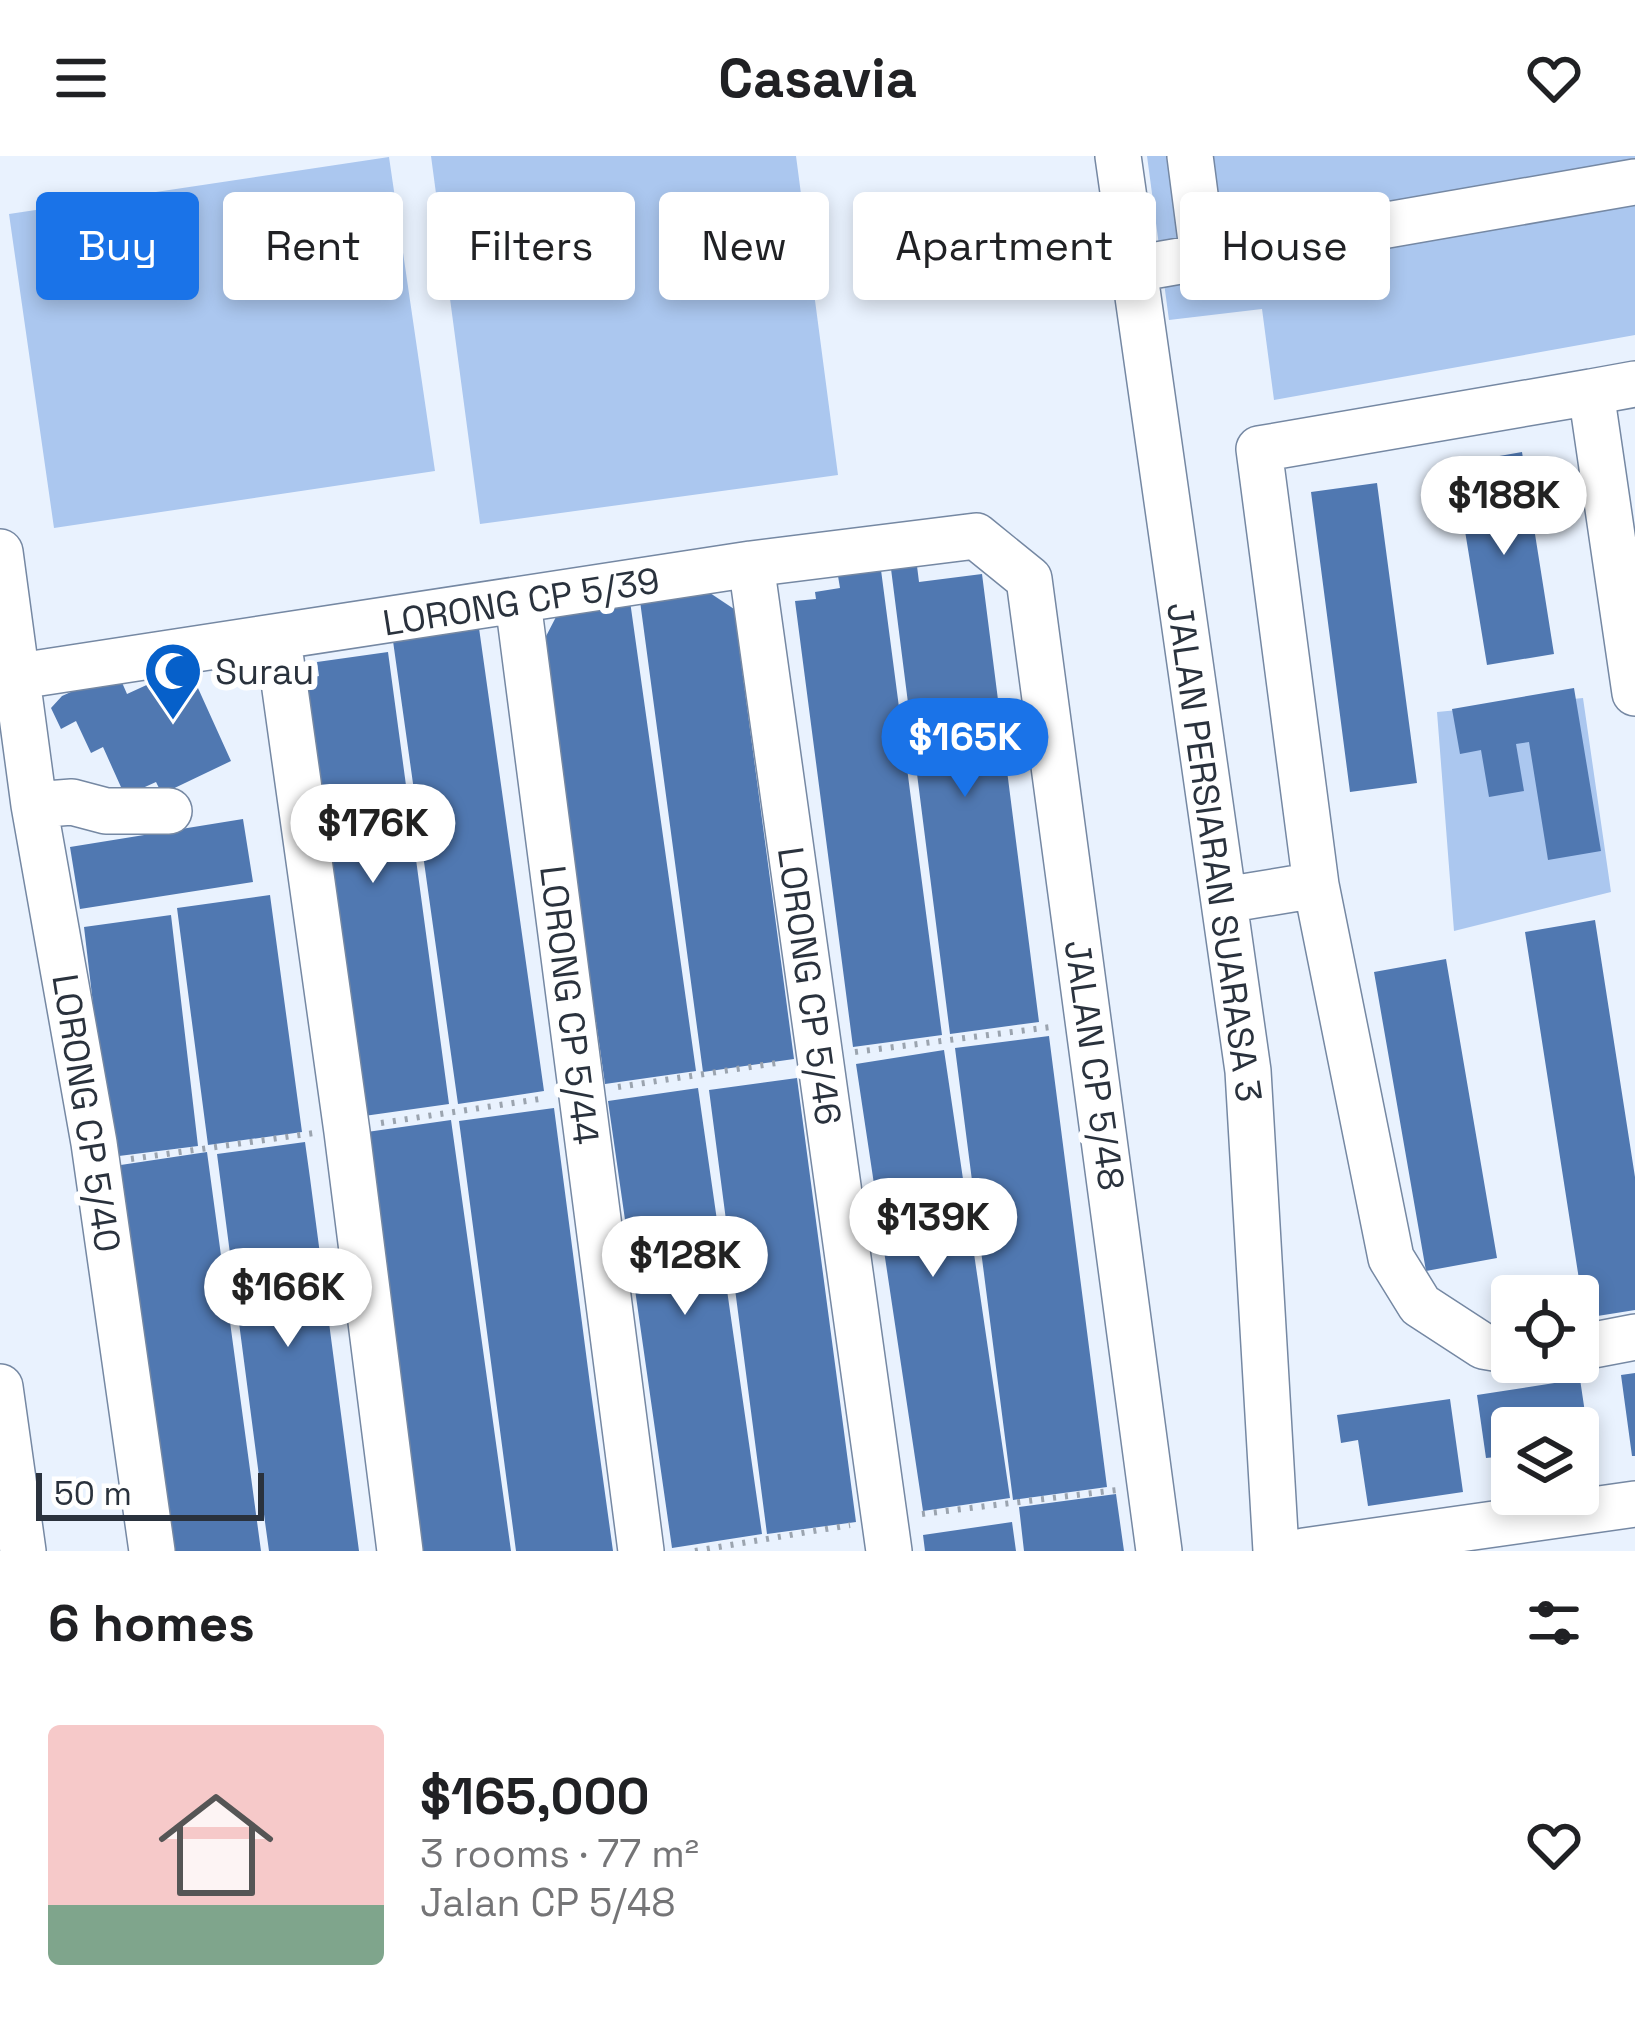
<!DOCTYPE html>
<meta charset="utf-8">
<style>
body{margin:0;font-family:"Space Grotesk",sans-serif;background:#f2f2f2;color:#202124;height:100vh;display:flex;flex-direction:column;font-size:45px;white-space:nowrap}
*{box-sizing:border-box;margin:0}
p{font-size:39px;color:#757577}
.icon{flex:none;width:66px;height:66px;fill:none;stroke:currentColor;stroke-width:2;stroke-linecap:round;stroke-linejoin:round}
.map{position:relative;height:1395px;overflow:hidden}
.panel{display:flex;flex-direction:column;background:#fff;flex:1}
.panel>*{flex:none}
.top-card{position:absolute;left:36px;top:36px;width:1563px;height:108px;display:flex;gap:24px}
.controls{position:absolute;left:1491px;top:1119px;display:grid;gap:24px}
.controls a{display:grid;place-items:center;width:108px;height:108px;border-radius:12px;background:#fff;box-shadow:0 6px 18px #0003;font-size:60px}
.scale{position:absolute;left:36px;bottom:30px;width:228px;box-sizing:border-box;padding-left:12px;border:6px solid #2a323d;border-top:0;font-size:33px;line-height:42px;white-space:nowrap;color:#2a323d;-webkit-text-stroke:9px #fff;paint-order:stroke}
.price{position:absolute;translate:-50% -102px;padding:0 27px;border-radius:42px;background:#fff;color:#222;font-size:39px;line-height:78px;filter:drop-shadow(0 3px 6px #0008)}
.price::after{content:'';position:absolute;left:50%;top:72px;width:36px;height:27px;margin-left:-18px;background:inherit;clip-path:polygon(0 0,100% 0,50% 100%)}
.price.on{background:#1a73e8;color:#fff}
ul{padding:0;list-style:none}
li{display:flex;align-items:center;gap:36px;height:300px;padding:0 48px}
li span{display:grid;place-items:center;flex:none;width:336px;height:240px;border-radius:12px;color:#555}
li>.icon{margin-inline-start:auto}
span .icon{width:144px;height:144px;fill:#fffc;stroke-width:1}
li b{font-size:51px}
h2{display:flex;justify-content:space-between;align-items:center;height:144px;padding:0 48px;font-size:51px}
.tag{padding:0 42px;border-radius:12px;background:#fff;box-shadow:0 6px 18px #0003;font-size:42px;line-height:108px}
.tag.on{background:#1a73e8;color:#fff}
header{display:flex;justify-content:space-between;align-items:center;height:156px;padding:0 48px;background:#fff;font-size:54px;font-weight:700}
.map>svg:first-child{display:block}
.green{fill:#abc7ef}
.building{fill:#5078b1}
.lines{fill:none;stroke-linecap:round;stroke-linejoin:round}
.minor-casing{stroke:#7588a3;stroke-width:48}
.path{stroke:#9ba4af;stroke-width:6;stroke-dasharray:3 9;stroke-linecap:butt}
.minor{stroke:#fff;stroke-width:45}
.labels{text-anchor:middle;stroke-width:12;stroke-linejoin:round;paint-order:stroke}
.street-label{font-size:36px;fill:#2a323d;stroke:#fff}
.poi-label{font-size:36px;fill:#2a323d;stroke:#fff;text-anchor:start}
</style>
<header><svg class="icon" aria-label="menu" viewBox="0 0 24 24"><path d="M4 6h16M4 12h16M4 18h16"/></svg>Casavia<svg class="icon" aria-label="heart" viewBox="0 0 24 24"><path d="M12 20l-8-8c-3-5 5-10 8-4 3-6 11-1 8 4z"/></svg></header>
<div class="map">
<svg width="1635" height="1395" viewBox="0 0 1635 1395">
<rect width="100%" height="100%" fill="#e9f2fe"/>
<path class="green" d="M431,0H796L838,319L480,368Z
M1147,0H1635V179L1274,244L1262,153L1169,164Z
M389,1L435,315L54,372L9,58Z
M1583,542L1611,736L1454,775L1437,556Z"/>
<path class="building" d="M1522,296L1554,498L1487,509L1454,308Z
M1377,327L1417,627L1350,636L1311,336Z
M916,402L919,426L982,418L1039,866L950,878L890,405Z
M881,414L942,879L853,891L795,445L816,443L815,436L840,432L838,420Z
M707,435L734,453L794,903L703,916L640,445Z
M630,445L696,915L605,928L542,488L557,459Z
M479,472L544,935L458,948L393,485Z
M388,496L449,948L357,961L298,524L319,520L317,506Z
M188,510L231,605L162,638L156,626L125,640L103,591L91,597L76,565L61,573L51,552L62,540L117,515L127,538Z
M1574,532L1601,695L1548,704L1529,586L1516,588L1524,635L1489,641L1481,594L1460,598L1452,553Z
M243,663L253,726L80,753L70,691Z
M270,739L302,976L208,989L177,752Z
M171,759L198,990L111,1001L84,771Z
M1595,764L1635,1021V1154L1585,1162L1525,776Z
M1446,803L1497,1102L1426,1115L1374,816Z
M1049,880L1107,1331L1013,1344L955,892Z
M944,894L1010,1342L923,1355L856,908Z
M797,922L856,1366L767,1378L709,934Z
M698,932L762,1378L672,1392L608,945Z
M554,952L591,1236L613,1395H516L459,965Z
M451,964L511,1395H418L360,977Z
M305,986L310,1022L359,1395H269L265,1366L217,998Z
M207,996L261,1395H166L114,1010Z
M1635,1217V1300H1632L1621,1219Z
M1580,1223L1592,1304L1578,1306V1272H1512V1316L1500,1318L1497,1301L1486,1302L1477,1239Z
M1450,1243L1463,1336L1368,1350L1358,1284L1341,1287L1337,1259Z
M1116,1338L1124,1395H1024L1019,1351Z
M1012,1366L1016,1395H925L923,1379Z"/>
<g class="lines">
<g class="minor-casing">
<path id="minor" d="M1118,0L1248,915L1276,1395
M1190,0L1203,100
M1134,113L1635,26
M1591,236L1635,228
M0,396L34,649L94,987L152,1395
M751,408L889,1395
M518,446L641,1395
M278,483L347,976L400,1395
M0,523L751,408L976,380L1029,423L1159,1395
M34,649L72,646L106,655H169
M1225,744L1316,729
M1578,1192L1635,1181
M1512,1195L1483,1190L1420,1149L1391,1102L1316,729L1259,293L1591,236L1635,537
M0,1231L23,1395
M1304,1395L1635,1348"/>
</g>
<path class="path" d="M855,896L1051,871
M618,931L783,906
M381,967L546,942
M131,1003L314,977
M922,1358L1117,1334
M695,1395L850,1369"/>
<use href="#minor" class="minor"/>
</g>
<defs>
<g id="mosque-pin" transform="scale(3)"><path d="M0 17L-7.5 6A9.5 9.5 0 1 1 7.5 6Z" fill="#0660ca" stroke="#fff"/><path d="M3.5-4.9A6 6 0 1 0 3.5 4.9A5 5 0 1 1 3.5-4.9Z" fill="#fff"/></g>
</defs>
<g fill-rule="evenodd">
<use href="#mosque-pin" x="173" y="515"/>
</g>
<g class="labels">
<g class="street-label">
<text transform="translate(521 445) rotate(-9)" y="13">LORONG CP 5/39</text>
<text transform="translate(1215 696) rotate(82)" y="13">JALAN PERSIARAN SUARASA 3</text>
<text transform="translate(810 830) rotate(82)" y="13">LORONG CP 5/46</text>
<text transform="translate(570 849) rotate(83)" y="13">LORONG CP 5/44</text>
<text transform="translate(1095 909) rotate(82)" y="13">JALAN CP 5/48</text>
<text transform="translate(87 957) rotate(81)" y="13">LORONG CP 5/40</text>
</g>
<g class="poi-label">
<text x="215" y="528">Surau</text>
</g>
</g>
</svg>
<div class="controls">
<a><svg class="icon" aria-label="locate" viewBox="0 0 24 24"><circle cx="12" cy="12" r="6"/><path d="M12 2v4M12 18v4M2 12h4M18 12h4"/></svg></a>
<a><svg class="icon" aria-label="layers" viewBox="0 0 24 24"><path d="M12 4l9 5-9 5-9-5zM3 14l9 5 9-5"/></svg></a>
</div>
<div class="scale">50 m</div>
<b class="price" style="left:1504px;top:402px">$188K</b>
<b class="price on" style="left:965px;top:644px">$165K</b>
<b class="price" style="left:373px;top:730px">$176K</b>
<b class="price" style="left:933px;top:1124px">$139K</b>
<b class="price" style="left:685px;top:1162px">$128K</b>
<b class="price" style="left:288px;top:1194px">$166K</b>
<div class="top-card">
<a class="tag on">Buy</a>
<a class="tag">Rent</a>
<a class="tag">Filters</a>
<a class="tag">New</a>
<a class="tag">Apartment</a>
<a class="tag">House</a>
</div>
</div>
<section class="panel">
<h2>6 homes<svg class="icon" aria-label="filters" viewBox="0 0 24 24"><path d="M4 7h16M4 17h16"/><circle cx="9" cy="7" r="2"/><circle cx="15" cy="17" r="2"/></svg></h2>
<ul>
<li><span style="background:linear-gradient(#f6c9c9 75%,#7fa58c 0)"><svg class="icon" aria-label="home" viewBox="0 0 24 24"><path d="M3 11l9-7 9 7M6 9v11h12V9"/></svg></span><div><b>$165,000</b><p>3 rooms · 77 m²</p><p>Jalan CP 5/48</p></div><svg class="icon" aria-label="heart" viewBox="0 0 24 24"><path d="M12 20l-8-8c-3-5 5-10 8-4 3-6 11-1 8 4z"/></svg></li>
</ul>
</section>
